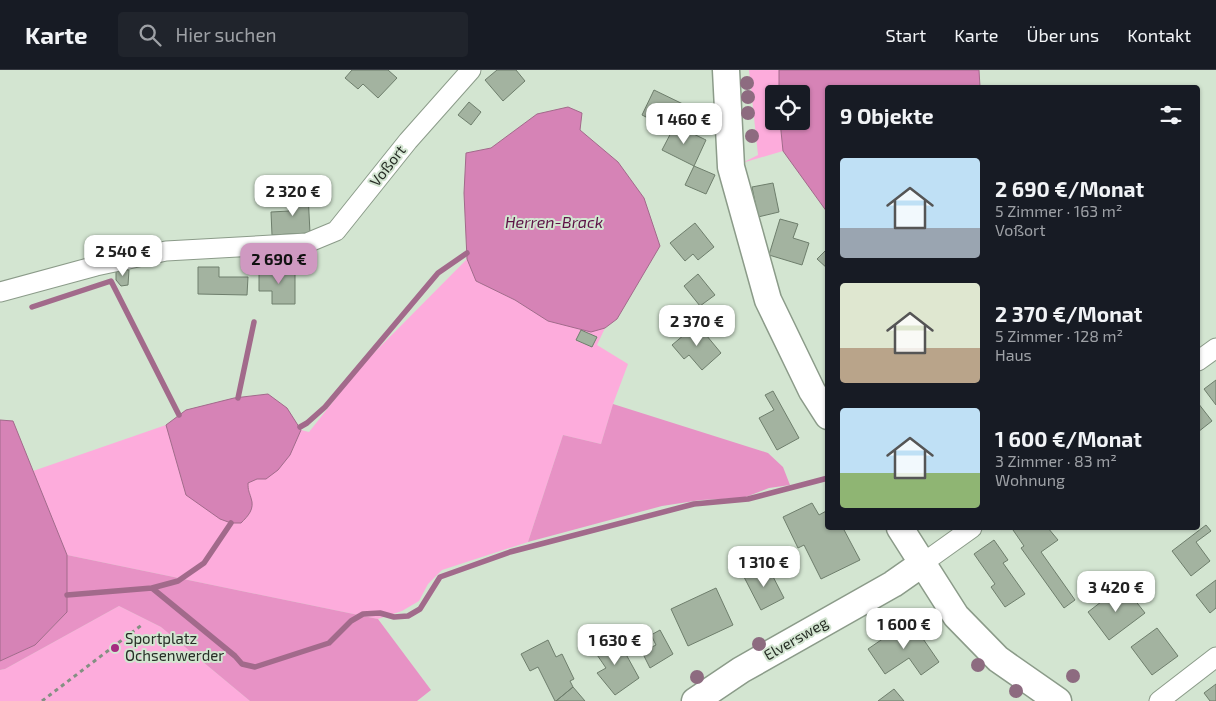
<!DOCTYPE html>
<html lang="de">
<meta charset="utf-8">
<style>
body{margin:0;font-family:"Exo 2",sans-serif;background:#20242c;color:#f1f3f6;height:100vh;display:flex;flex-direction:column;font-size:19px;white-space:nowrap}
*{box-sizing:border-box;margin:0}
p{font-size:16px;color:#9ea1a6}
.icon{flex:none;width:28px;height:28px;fill:none;stroke:currentColor;stroke-width:2;stroke-linecap:round;stroke-linejoin:round}
.map{position:relative;flex:1;overflow:hidden}
.details{position:absolute;left:825px;top:15px;width:375px;height:445px;display:flex;flex-direction:column;background:#171b24;border-radius:5px;box-shadow:0 1px 4px #0004}
.details>*{flex:none}
.controls{position:absolute;left:765px;top:15px;display:grid;gap:10px}
.controls a{display:grid;place-items:center;width:45px;height:45px;border-radius:5px;background:#171b24;box-shadow:0 1px 4px #0004;font-size:25px}
.price{position:absolute;translate:-50% -42px;padding:0 11px;border-radius:10px;background:#fff;color:#222;font-size:16px;line-height:32px;filter:drop-shadow(0 1px 2px #0008)}
.price::after{content:'';position:absolute;left:50%;top:30px;width:15px;height:11px;margin-left:-8px;background:inherit;clip-path:polygon(0 0,100% 0,50% 100%)}
.price.active{background:#cf99c1;color:#111}
ul{padding:0;list-style:none}
li{display:flex;align-items:center;gap:15px;height:125px;padding:0 15px}
li span{display:grid;place-items:center;flex:none;width:140px;height:100px;border-radius:5px;color:#555}
li>.icon{margin-inline-start:auto}
span .icon{width:60px;height:60px;fill:#fffc;stroke-width:1}
li b{font-size:21px}
h2{display:flex;justify-content:space-between;align-items:center;height:60px;padding:0 15px;font-size:21px}
header{display:flex;align-items:center;gap:30px;box-sizing:border-box;height:70px;padding:0 25px;background:#171b24;border-bottom:1px solid #363941}
header strong{font-size:24px}
nav{display:flex;gap:28px;margin-inline-start:auto;font-size:18px}
.search{width:350px;height:45px;background:#20242c;display:flex;align-items:center;gap:12px;box-sizing:border-box;padding:0 18px;border-radius:5px;color:#9ea1a6;font-size:19px}
.map>svg:first-child{display:block}
.green{fill:#fdacdc}
.forest{fill:#e792c5}
.water{fill:#d683b6;stroke:#a26a8b}
.lines{fill:none;stroke-linecap:round;stroke-linejoin:round}
.stream{stroke:#a26a8b;stroke-width:5.5}
.building{fill:#a3b3a0;stroke:#6e7e6c}
.street-casing{stroke:#8b9b89;stroke-width:21}
.secondary-casing{stroke:#8b9b89;stroke-width:29}
.path{stroke:#839082;stroke-width:3;stroke-dasharray:4 4;stroke-linecap:butt}
.street{stroke:#fff;stroke-width:19}
.secondary{stroke:#fff;stroke-width:26}
.tree{fill:#8d6b80}
.poi-dot{fill:#a62c80;stroke:#d3e5d1;stroke-width:2}
.labels{text-anchor:middle;stroke-width:4;stroke-linejoin:round;paint-order:stroke}
.street-label{font-size:15px;fill:#272e26;stroke:#d3e5d1}
.poi-label{font-size:15px;fill:#272e26;stroke:#d3e5d1;text-anchor:start}
.water-label{font-size:16px;font-style:italic;fill:#5d1246;stroke:#d3e5d1}
</style>
<header>
<strong>Karte</strong>
<div class="search"><svg class="icon" aria-label="search" viewBox="0 0 24 24"><circle cx="10" cy="10" r="6"/><path d="M15 15l6 6"/></svg>Hier suchen</div>
<nav><a>Start</a><a>Karte</a><a>Über uns</a><a>Kontakt</a></nav>
</header>
<div class="map">
<svg width="1216" height="631" viewBox="0 0 1216 631">
<rect width="100%" height="100%" fill="#d3e5d1"/>
<path class="green" d="M749,0H779V24H774V51H780L783,81L742,93L758,85Z
M467,189L476,211L515,230L548,251L591,261L605,258L597,275L628,294L613,334L601,374L563,365L528,472L442,500L428,514L419,531L402,541L378,549L67,485L33,401L166,355L186,425L241,453C248,446 255,439 251,428C249,421 248,421 248,413L257,409H266L290,385L301,360L309,362L363,294Z
M119,536L161,557L250,631H0V600L5,599Z"/>
<path class="forest" d="M613,334L768,383L783,397L790,415L769,418L743,428L701,430L662,436L528,472L563,365L601,374Z
M67,485L378,549L431,620L417,631H250L161,557L119,536L5,599L0,600V591L35,575L67,542Z"/>
<path class="water" d="M779,0H979L980,17L828,18L827,142L783,81L780,51H801V24H779Z
M568,37L582,43L580,60L618,92L644,128L660,176L617,249L605,258L591,262L548,251L515,230L476,211L467,189L464,123L466,83L491,78L537,44Z
M268,324L287,338L301,360L290,385L278,400L266,409H257L248,413C248,421 249,421 251,428C255,439 248,446 241,453H231L220,449L186,425L166,355L186,340L234,328Z
M0,350L13,351L67,485V542L35,575L0,591Z"/>
<g class="lines">
<path class="stream" d="M32,237L111,211L179,345
M238,328L254,252
M300,357L307,353L325,337L438,203L467,183
M152,518L178,511L204,493L231,453
M67,525L152,518L235,586L242,594L255,597L329,573L351,551L363,544L380,543L394,547L408,546L420,539L440,507L510,482L694,434L748,429L828,408"/>
</g>
<path class="building" d="M352,0H388L397,8L378,28L363,14L358,19L345,8Z
M497,0H516L525,11L503,31L485,10Z
M654,20L685,35L672,60L642,45Z
M469,32L481,42L471,55L458,45Z
M675,55L706,70L694,96L662,80Z
M694,96L715,105L706,124L685,115Z
M773,113L779,142L758,147L752,117Z
M308,123L310,163L272,165L271,142L289,141L287,125Z
M780,149L798,154L793,168L809,173L802,195L769,185Z
M695,153L714,177L698,190L693,184L685,191L670,173Z
M828,178V199L817,189Z
M198,197H219V207H248L247,225L198,224Z
M259,199H295V234H272V221H259Z
M116,200H129L128,215L121,216L116,210Z
M698,204L715,225L700,236L684,216Z
M697,254L721,283L702,300L689,285L684,289L672,275Z
M581,260L597,267L592,277L576,270Z
M1216,310V335L1204,319Z
M773,321L799,368L777,380L759,348L774,340L765,325Z
M1198,333L1212,351L1198,362Z
M812,433L819,445L828,440V458H843L860,490L821,509L804,475L798,478L783,447Z
M1206,455L1211,461L1196,472L1210,491L1191,506L1172,481Z
M1017,458H1048L1058,470L1041,482L1075,530L1064,538L1021,478L1024,476L1013,460Z
M994,470L1008,490L1003,493L1025,524L1005,537L991,517L995,514L974,484Z
M767,495L784,528L761,540L744,507Z
M1216,510V538L1210,543L1196,525Z
M1123,515L1145,543L1109,570L1088,542Z
M716,518L733,555L688,576L671,539Z
M910,550L939,592L921,605L909,588L885,604L868,579Z
M1157,558L1178,586L1152,605L1131,577Z
M660,560L673,584L650,598L642,582L656,575L651,565Z
M616,566L639,608L615,625L597,603L606,598L593,579L603,570L607,574Z
M548,570L556,587L562,584L574,609L570,611L573,617L556,631H555L538,597L530,601L521,584Z
M1216,614V631H1210L1204,623Z
M573,617L585,631H556Z
M894,619L904,631H878Z"/>
<g class="lines">
<g class="street-casing">
<path id="street" d="M0,222L96,196L166,181L307,173L336,161L408,71L471,0
M1198,291L1216,278
M923,493L972,458
M1159,631L1216,587"/>
</g>
<g class="secondary-casing">
<path id="secondary" d="M726,0L731,97L768,230L812,321L828,346
M900,458L956,546L998,589L1058,631
M695,631L741,600L893,514L923,493"/>
</g>
<path class="path" d="M42,631L143,554"/>
<use href="#street" class="street"/>
<use href="#secondary" class="secondary"/>
</g>
<g class="tree">
<circle cx="747" cy="13" r="7"/>
<circle cx="748" cy="27" r="7"/>
<circle cx="748" cy="43" r="7"/>
<circle cx="752" cy="66" r="7"/>
<circle cx="759" cy="574" r="7"/>
<circle cx="978" cy="595" r="7"/>
<circle cx="1073" cy="606" r="7"/>
<circle cx="697" cy="607" r="7"/>
<circle cx="1016" cy="621" r="7"/>
</g>
<circle class="poi-dot" cx="115" cy="578" r="5"/>
<g class="labels">
<g class="street-label">
<text transform="translate(388 96) rotate(-52)" y="5">Voßort</text>
<text transform="translate(796 569) rotate(-30)" y="5">Elversweg</text>
</g>
<g class="poi-label">
<text x="125" y="574">Sportplatz<tspan x="125" dy="17">Ochsenwerder</tspan></text>
</g>
<g class="water-label">
<text x="554" y="158">Herren-Brack</text>
</g>
</g>
</svg>
<div class="controls">
<a><svg class="icon" aria-label="locate" viewBox="0 0 24 24"><circle cx="12" cy="12" r="6"/><path d="M12 2v4M12 18v4M2 12h4M18 12h4"/></svg></a>
</div>
<b class="price" style="left:684px;top:75px">1 460 €</b>
<b class="price" style="left:293px;top:147px">2 320 €</b>
<b class="price" style="left:123px;top:207px">2 540 €</b>
<b class="price active" style="left:279px;top:215px">2 690 €</b>
<b class="price" style="left:697px;top:277px">2 370 €</b>
<b class="price" style="left:764px;top:518px">1 310 €</b>
<b class="price" style="left:1116px;top:543px">3 420 €</b>
<b class="price" style="left:904px;top:580px">1 600 €</b>
<b class="price" style="left:615px;top:596px">1 630 €</b>
<section class="details">
<h2>9 Objekte<svg class="icon" aria-label="filters" viewBox="0 0 24 24"><path d="M4 7h16M4 17h16"/><circle cx="9" cy="7" r="2"/><circle cx="15" cy="17" r="2"/></svg></h2>
<ul>
<li><span style="background:linear-gradient(#bfe0f5 70%,#9aa5b1 0)"><svg class="icon" aria-label="home" viewBox="0 0 24 24"><path d="M3 11l9-7 9 7M6 9v11h12V9"/></svg></span><div><b>2 690 €/Monat</b><p>5 Zimmer · 163 m²</p><p>Voßort</p></div></li>
<li><span style="background:linear-gradient(#dfe7d0 65%,#b9a48a 0)"><svg class="icon" aria-label="home" viewBox="0 0 24 24"><path d="M3 11l9-7 9 7M6 9v11h12V9"/></svg></span><div><b>2 370 €/Monat</b><p>5 Zimmer · 128 m²</p><p>Haus</p></div></li>
<li><span style="background:linear-gradient(#bfe0f5 65%,#8fb573 0)"><svg class="icon" aria-label="home" viewBox="0 0 24 24"><path d="M3 11l9-7 9 7M6 9v11h12V9"/></svg></span><div><b>1 600 €/Monat</b><p>3 Zimmer · 83 m²</p><p>Wohnung</p></div></li>
</ul>
</section>
</div>
